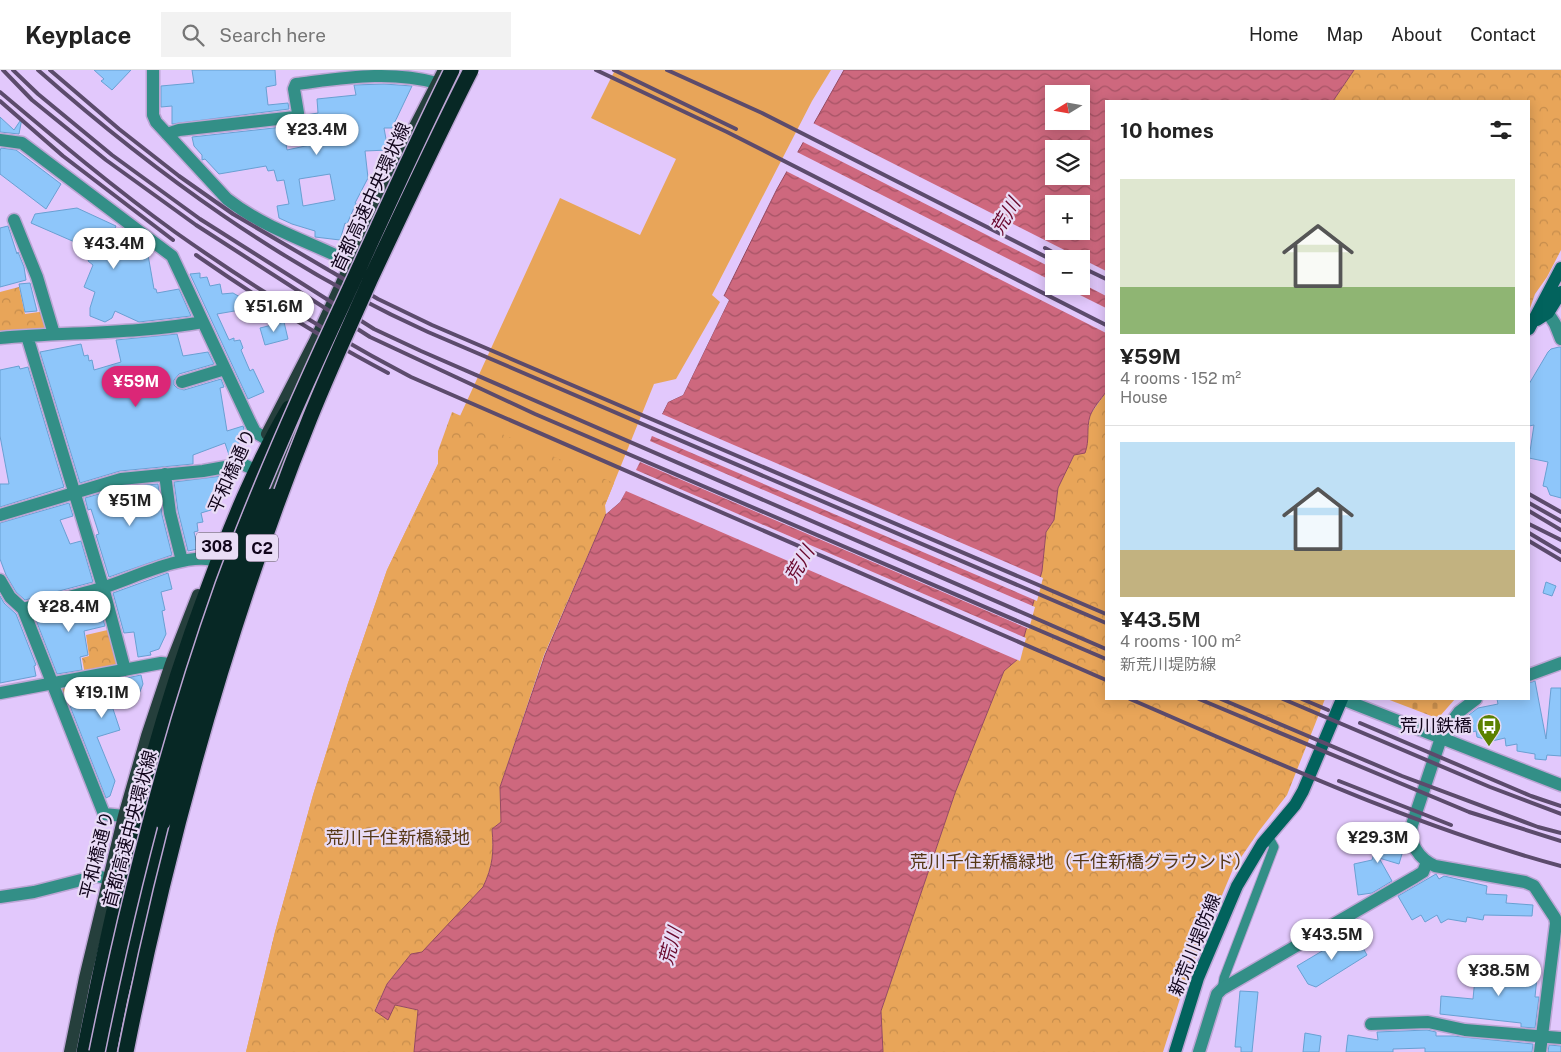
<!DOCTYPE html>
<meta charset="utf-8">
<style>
body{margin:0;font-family:"Public Sans","Noto Sans JP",sans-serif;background:#f2f2f2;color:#222;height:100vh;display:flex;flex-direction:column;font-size:19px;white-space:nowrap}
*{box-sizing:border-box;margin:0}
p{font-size:16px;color:#767676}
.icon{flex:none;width:28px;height:28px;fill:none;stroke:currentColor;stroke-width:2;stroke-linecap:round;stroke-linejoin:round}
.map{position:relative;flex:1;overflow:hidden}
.details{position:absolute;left:1105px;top:30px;width:425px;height:600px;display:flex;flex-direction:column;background:#fff;border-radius:0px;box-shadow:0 2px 12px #0003}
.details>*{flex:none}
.needle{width:32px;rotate:259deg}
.fabs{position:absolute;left:1045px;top:15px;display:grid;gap:10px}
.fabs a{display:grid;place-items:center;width:45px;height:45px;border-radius:0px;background:#fff;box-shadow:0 2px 12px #0003;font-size:25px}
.price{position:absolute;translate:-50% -42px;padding:0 11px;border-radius:18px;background:#fff;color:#222;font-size:16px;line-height:32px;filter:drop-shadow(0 1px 2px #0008)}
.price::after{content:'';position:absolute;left:50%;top:30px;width:15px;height:11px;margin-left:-8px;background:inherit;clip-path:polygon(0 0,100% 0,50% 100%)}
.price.on{background:#db2777;color:#fff}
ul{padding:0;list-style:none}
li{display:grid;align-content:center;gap:10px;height:265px;padding:0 15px}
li+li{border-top:1px solid #e0e0e0}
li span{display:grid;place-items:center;height:155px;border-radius:0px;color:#555}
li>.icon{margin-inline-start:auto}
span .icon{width:90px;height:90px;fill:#fffc;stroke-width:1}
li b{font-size:21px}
h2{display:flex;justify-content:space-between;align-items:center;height:60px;padding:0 15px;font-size:21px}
header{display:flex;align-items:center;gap:30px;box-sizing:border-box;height:70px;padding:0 25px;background:#fff;border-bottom:1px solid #e0e0e0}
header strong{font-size:24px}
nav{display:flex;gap:28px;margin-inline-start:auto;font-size:18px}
.search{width:350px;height:45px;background:#f2f2f2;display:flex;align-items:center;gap:12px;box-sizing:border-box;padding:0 18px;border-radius:0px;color:#767676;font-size:19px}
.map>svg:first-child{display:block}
.grass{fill:#e8a559}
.cemetery{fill:url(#cemetery-stones)}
.park{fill:url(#park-crowns)}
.water{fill:url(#water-waves);stroke:#954a60;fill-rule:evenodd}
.pier{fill:#e2c8fc}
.building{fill:#8ec6fa;stroke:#69a0d2;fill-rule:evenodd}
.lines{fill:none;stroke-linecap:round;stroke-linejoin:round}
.pedestrian-casing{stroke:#bca5d4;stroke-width:11}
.minor-casing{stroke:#bca5d4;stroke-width:15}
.tertiary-casing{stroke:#bca5d4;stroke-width:15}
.secondary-casing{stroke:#bca5d4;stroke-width:15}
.primary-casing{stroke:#bca5d4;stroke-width:15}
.motorway-casing{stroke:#bca5d4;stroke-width:18}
.pedestrian{stroke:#338f87;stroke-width:9}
.minor{stroke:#338f87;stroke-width:12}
.tertiary{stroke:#338f87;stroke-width:12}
.secondary{stroke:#02635d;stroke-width:12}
.primary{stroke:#253f3c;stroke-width:12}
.motorway{stroke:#072825;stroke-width:15}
.rail{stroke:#5c4b6c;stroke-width:4}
.motorway-bridge-casing{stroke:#bca5d4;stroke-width:18;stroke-linecap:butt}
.motorway-bridge{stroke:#072825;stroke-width:15}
.labels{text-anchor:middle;stroke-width:4.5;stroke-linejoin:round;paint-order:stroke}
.shield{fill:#e9dcf6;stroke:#52465d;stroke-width:1}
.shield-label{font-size:16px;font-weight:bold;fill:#11051b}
.street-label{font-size:18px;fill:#11051b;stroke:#e9dcf6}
.poi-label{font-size:18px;fill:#11051b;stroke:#e9dcf6;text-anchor:end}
.park-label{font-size:18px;fill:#563816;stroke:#e9dcf6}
.water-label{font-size:19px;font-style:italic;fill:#69082c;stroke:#e9dcf6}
</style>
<header>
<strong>Keyplace</strong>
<div class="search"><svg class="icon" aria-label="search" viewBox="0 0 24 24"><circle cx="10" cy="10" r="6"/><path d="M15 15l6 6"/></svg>Search here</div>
<nav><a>Home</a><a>Map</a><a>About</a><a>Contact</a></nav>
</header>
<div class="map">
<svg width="1561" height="982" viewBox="0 0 1561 982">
<defs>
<pattern id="cemetery-stones" width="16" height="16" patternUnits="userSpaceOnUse" patternTransform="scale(1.25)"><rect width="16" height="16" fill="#e8a559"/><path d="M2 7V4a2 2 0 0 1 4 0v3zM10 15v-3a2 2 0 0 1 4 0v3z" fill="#c68d4d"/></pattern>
<pattern id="park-crowns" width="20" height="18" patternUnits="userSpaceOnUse" patternTransform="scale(1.25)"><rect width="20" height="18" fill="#e8a559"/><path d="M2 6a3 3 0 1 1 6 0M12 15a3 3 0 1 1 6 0" fill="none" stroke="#c68d4d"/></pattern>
<pattern id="water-waves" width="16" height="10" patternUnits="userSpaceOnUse" patternTransform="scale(1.25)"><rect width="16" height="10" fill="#ce687e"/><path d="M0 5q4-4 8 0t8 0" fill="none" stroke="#a65466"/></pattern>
</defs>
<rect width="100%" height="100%" fill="#e2c8fc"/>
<path class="grass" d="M615,0H831L812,31L712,225L720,232L676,309L654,314L605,435L246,982L275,862L313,725L348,613L387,500L438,394L560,128L640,165L676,89L591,48Z"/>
<path class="cemetery" d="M1387,629H1455L1440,646L1434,647Z"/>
<path class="park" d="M1354,0H1561V180L1547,207L1535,224L1529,241V31H1333Z
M19,217L25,244L46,241L53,263L0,267V222Z
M1106,322V629H1325L1287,725L1259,761L1233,799L1185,913L1163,982H883L881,941L955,723L1004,601L1018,589L1042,501L1046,462L1054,450L1058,418L1074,385L1087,366L1090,345Z
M452,342L614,413L605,435L606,444L544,585L500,717L501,752L492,759C494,782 493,796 483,817L422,883L411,884L387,914L375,940L395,935L418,940L414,982H246L275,862L313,725L348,613L387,500L438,394V381Z
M112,559L121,597L85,605L82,588L89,586L86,565Z
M71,612L74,633L63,637L54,615Z"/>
<path class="water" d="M844,0H1354L1333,31H1106V322C1101,329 1093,338 1090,346C1086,359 1090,370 1085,383L1074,385L1058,418L1054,450L1046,462L1042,501L1018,589L1004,601L955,723L881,941L883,982H414L418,940L395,935L388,950L375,941L387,914L411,884L422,882L483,817C493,796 494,782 492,759L501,752L500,717L545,585L606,444L620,432L668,332L683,325L729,230L724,226L777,119ZM1054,24H1081V51H1054ZM1054,79H1081V106H1054ZM1054,134H1081V161H1054ZM1054,189H1081V216H1054Z"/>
<path class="pier" d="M811,52L1106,201V226L1081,213V189H1054V199L801,71Z
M795,81L1054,212V216H1062L1106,238V263L784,100Z
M724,226L729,230L683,325L668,332L662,344L1043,508L1037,531L652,366L650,371L1035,537L1029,559L640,392L636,400L1026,568L1020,591L626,421L620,432L606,444V441L618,430L666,331L681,323L726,230L723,228Z"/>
<path class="building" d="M94,0H131L112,20L101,11L104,9Z
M192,0H275L276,15L266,17L268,35L288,33L289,39L172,54V36L161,37V16L194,13Z
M384,14L412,16L392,58H384L388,80L365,81L368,108L355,133H356L347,154L345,153L340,170L315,167V161L292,154L279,148L277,136L289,134L284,110L277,111L274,100L268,101L266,96L219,104L205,89L202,90V85L194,76L192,67L283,57L287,80L310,75L305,47L306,45L318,43L317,29L356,25L354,15ZM330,104L335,130L303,136L299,109Z
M0,47L14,60L22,48L19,64L0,62Z
M1,78L16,80L61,114L46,139L0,104V81Z
M77,138L116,156L113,163L119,166L110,187L147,179L154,219H156L157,223L179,219L191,246L139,252L115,241L112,248L105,252L90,246V238L95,222L84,217L93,195L88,191L93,180L31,153L35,144Z
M8,156L17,184L18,182L24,197L26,210L0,217V158Z
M200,203V208L207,207L210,216L220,214L222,224L233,223L258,237L217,244L229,270L234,268V271L240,270L243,278L241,280L250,301L253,299L264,322L248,329L190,204Z
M30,213L37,241L25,242L19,214Z
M284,252L288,269L265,275L260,258Z
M177,264L183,286L208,282L214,294L179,304L174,310V315L177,318L184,320L221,309L224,317L220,318L227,361L243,356L244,359L234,387L230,388L225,373L193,385V394L120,401L80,413L40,282L81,274L84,286L88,285L89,291L92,290L94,300L121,292L116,270Z
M1559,277H1561V428L1550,425L1547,417L1543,416L1548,392L1529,388L1534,355L1529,356V314L1548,282L1551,279Z
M19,296L20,299L28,297L64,417L0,437V414H9L0,366V300Z
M222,406L223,413L221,414V418L219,419L211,440L201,443L203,452L197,453L198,461L194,462L198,479L188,481L178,441L174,412Z
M158,414L162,445L172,485L109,507L96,465L99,464L91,439L88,440L85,428L123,417Z
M69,433L73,446L60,450L70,474L81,471L93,512L25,530L16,522L6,505L0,489V453Z
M168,503L172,519L161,522L165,540L162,541L166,564L159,579L150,582L151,585L138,587L134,562L124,563L113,523Z
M1546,512L1556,516L1552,526L1543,523Z
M0,526L4,533L16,544L36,595L34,596L36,606L0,613Z
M97,528L105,556L84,561L88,585L80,587L82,600L57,604L34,545Z
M141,605L143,614L137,629L112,636L120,660L97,667L115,711L110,726L106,728L70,636L75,635L72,618L88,615V616Z
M1535,611L1546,669L1551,618H1561V686L1547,685L1546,690L1535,689V684L1517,681V674L1506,676L1505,668L1492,671L1477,667L1476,661L1468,663L1460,660L1459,655L1465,648L1478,638L1498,634L1497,629H1529V613Z
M1382,757L1399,762L1393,781L1402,784L1399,794L1379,788L1392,811L1372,823L1358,825L1354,794L1372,790Z
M1436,804L1439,809L1444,806L1487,816L1486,824L1507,825L1506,833L1533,835L1532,846L1484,845L1483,850L1467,847L1466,852L1448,849L1441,853L1437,845L1425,852L1421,845L1412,850L1398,826Z
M1354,862L1367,885L1316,917L1308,914L1297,896Z
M1518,895L1538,897L1535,927H1539L1535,958L1521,957V953L1440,944L1441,926L1473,929L1476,898L1498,900L1499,896L1518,898Z
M1240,921L1258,922L1252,982H1241V977H1235Z
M1427,960L1436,962V966H1453L1533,974L1532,982H1425V978L1393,979V982H1346L1348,965L1378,970L1377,962Z
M1305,963L1321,966L1319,982H1303Z
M1549,975L1561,976V982H1548Z"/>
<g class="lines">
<g class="pedestrian-casing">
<path id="pedestrian" d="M1222,919L1224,908L1274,777L1269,768"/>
</g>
<g class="minor-casing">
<path id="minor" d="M153,0V45L156,52L227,129C264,158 310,172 352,193
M167,64L179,60L295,47L298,43L294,19L296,14C345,8 389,0 437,13
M0,70L22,73L172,186L250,352L255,362L265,368
M14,150L37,207L54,264
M1548,243L1555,254L1561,269
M27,266L103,517L125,600
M0,268C67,262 136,264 203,252
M182,312L225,299
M165,404L170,443L182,491
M0,445L121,409L203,401L242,394L251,398
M0,510L10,527L23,539L104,744L124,746
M23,539C50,532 78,525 105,517C133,508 184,483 212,490
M1529,605L1561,593
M0,623L161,593L171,594
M1476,629L1459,642L1447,658L1441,668L1412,755C1408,773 1419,789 1435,796L1525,812L1534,816L1555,848L1556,853L1540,982
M0,827L34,822L97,806L109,809
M1371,954L1428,952L1465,960L1561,968
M1199,982L1217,924L1222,919L1415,807L1423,802L1427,792"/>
</g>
<g class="tertiary-casing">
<path id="tertiary" d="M1342,629L1561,715"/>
</g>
<g class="secondary-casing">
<path id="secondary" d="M1537,250L1548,243L1561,222
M1529,259L1561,198
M1175,982L1198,908L1237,816L1262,774L1295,735L1303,721L1342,629"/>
</g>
<g class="primary-casing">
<path id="primary" d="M399,130L449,27
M267,364L315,271L407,72L444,0
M266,435L312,324
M70,982L85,908L124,746L147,666L171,594L198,525"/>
</g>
<g class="motorway-casing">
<path id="motorway" d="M84,982C115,826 151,670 207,521C230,458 255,396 289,338
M109,982L120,928L163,752"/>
</g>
<use href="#pedestrian" class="pedestrian"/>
<use href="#minor" class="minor"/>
<use href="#tertiary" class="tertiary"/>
<use href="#secondary" class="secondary"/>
<use href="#primary" class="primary"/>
<use href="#motorway" class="motorway"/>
<path class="rail" d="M3,0L32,30L106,90L196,155L370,267L535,344L1106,589
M13,0L38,24L112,85L200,149L374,259L421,281L1106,579
M38,0C156,104 284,197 428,262L1106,553
M50,0L119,59L179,106L233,144L378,229L432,255L1106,544
M596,0L727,62L1106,255
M614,0L736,59
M667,0L762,43L1054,191
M0,22C57,70 114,118 175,162C250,215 329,264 411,307L1106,610
M0,31L63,86L173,170
M1045,178L1065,189
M196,185C258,228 321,268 388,303
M1081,197L1106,209
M1529,424L1561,442
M1529,433L1561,451
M1529,441L1561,460
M1529,454L1561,470
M1529,463L1561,482
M1529,471L1561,490
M1130,629C1272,690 1412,756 1561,796
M1199,629L1469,742L1561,771
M1221,629L1402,706L1538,757L1561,763
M1283,629L1490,717L1561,744
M1302,629L1328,640
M1360,653L1531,726L1561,736
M1339,711L1451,755"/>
<g class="motorway-bridge-casing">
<path id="motorway-bridge" d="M163,752C194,642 222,529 272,426
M97,982C129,824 169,667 223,515C259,417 301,323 345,229C380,152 415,75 452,0
M126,982C169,766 228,552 310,348C329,301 350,255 371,208C404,138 436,69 471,0"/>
</g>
<use href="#motorway-bridge" class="motorway-bridge"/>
</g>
<defs>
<g id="bus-pin" transform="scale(1.25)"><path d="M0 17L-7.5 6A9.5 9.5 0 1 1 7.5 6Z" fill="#5b8100" stroke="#e9dcf6"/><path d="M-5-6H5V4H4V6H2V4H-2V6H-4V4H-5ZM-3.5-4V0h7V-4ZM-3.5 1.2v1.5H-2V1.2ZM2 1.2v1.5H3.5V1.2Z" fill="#fff"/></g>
</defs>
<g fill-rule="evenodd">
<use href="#bus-pin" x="1489" y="656"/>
</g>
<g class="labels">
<g class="shield">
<rect x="196" y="462.5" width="42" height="27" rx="4"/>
<rect x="246" y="464.5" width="32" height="27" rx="4"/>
</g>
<g class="shield-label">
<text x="217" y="482">308</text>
<text x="262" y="484">C2</text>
</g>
<g class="street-label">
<text transform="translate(371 127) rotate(-65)" y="6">首都高速中央環状線</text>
<text transform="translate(232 401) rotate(-66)" y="6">平和橋通り</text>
<text transform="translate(130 759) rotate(-75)" y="6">首都高速中央環状線</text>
<text transform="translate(97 785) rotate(-76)" y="6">平和橋通り</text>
<text transform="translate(1195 875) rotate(-68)" y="6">新荒川堤防線</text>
</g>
<g class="poi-label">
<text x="1472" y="662">荒川鉄橋</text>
</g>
<g class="park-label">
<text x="398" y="774">荒川千住新橋緑地</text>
<text x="1081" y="798">荒川千住新橋緑地（千住新橋グラウンド）</text>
</g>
<g class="water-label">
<text transform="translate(1005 146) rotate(-59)" y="7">荒川</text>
<text transform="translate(799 494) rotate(-59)" y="7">荒川</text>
<text transform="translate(670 876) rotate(-75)" y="7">荒川</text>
</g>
</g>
</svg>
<div class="fabs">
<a><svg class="needle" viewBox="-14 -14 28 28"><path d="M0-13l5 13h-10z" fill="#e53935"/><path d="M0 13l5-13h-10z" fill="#767676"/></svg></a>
<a><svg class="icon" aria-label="layers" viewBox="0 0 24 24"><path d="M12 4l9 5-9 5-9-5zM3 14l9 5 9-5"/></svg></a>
<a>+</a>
<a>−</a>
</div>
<b class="price" style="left:317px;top:86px">¥23.4M</b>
<b class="price" style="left:114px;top:200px">¥43.4M</b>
<b class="price" style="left:274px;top:263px">¥51.6M</b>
<b class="price on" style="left:136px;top:338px">¥59M</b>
<b class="price" style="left:130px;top:457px">¥51M</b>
<b class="price" style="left:69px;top:563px">¥28.4M</b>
<b class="price" style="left:102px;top:649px">¥19.1M</b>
<b class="price" style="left:1378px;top:794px">¥29.3M</b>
<b class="price" style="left:1332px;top:891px">¥43.5M</b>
<b class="price" style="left:1499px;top:927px">¥38.5M</b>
<section class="details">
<h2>10 homes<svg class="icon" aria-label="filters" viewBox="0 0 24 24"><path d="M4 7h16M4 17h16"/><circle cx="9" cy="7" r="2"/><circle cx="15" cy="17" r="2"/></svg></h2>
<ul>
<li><span style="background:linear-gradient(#dfe7d0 70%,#8fb573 0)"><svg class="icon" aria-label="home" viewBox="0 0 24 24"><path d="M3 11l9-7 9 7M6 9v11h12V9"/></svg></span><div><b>¥59M</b><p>4 rooms · 152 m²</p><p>House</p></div></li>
<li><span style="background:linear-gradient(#bfe0f5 70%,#c2b280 0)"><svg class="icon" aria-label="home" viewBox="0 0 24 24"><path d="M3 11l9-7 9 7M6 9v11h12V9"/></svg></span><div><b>¥43.5M</b><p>4 rooms · 100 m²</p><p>新荒川堤防線</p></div></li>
</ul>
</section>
</div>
